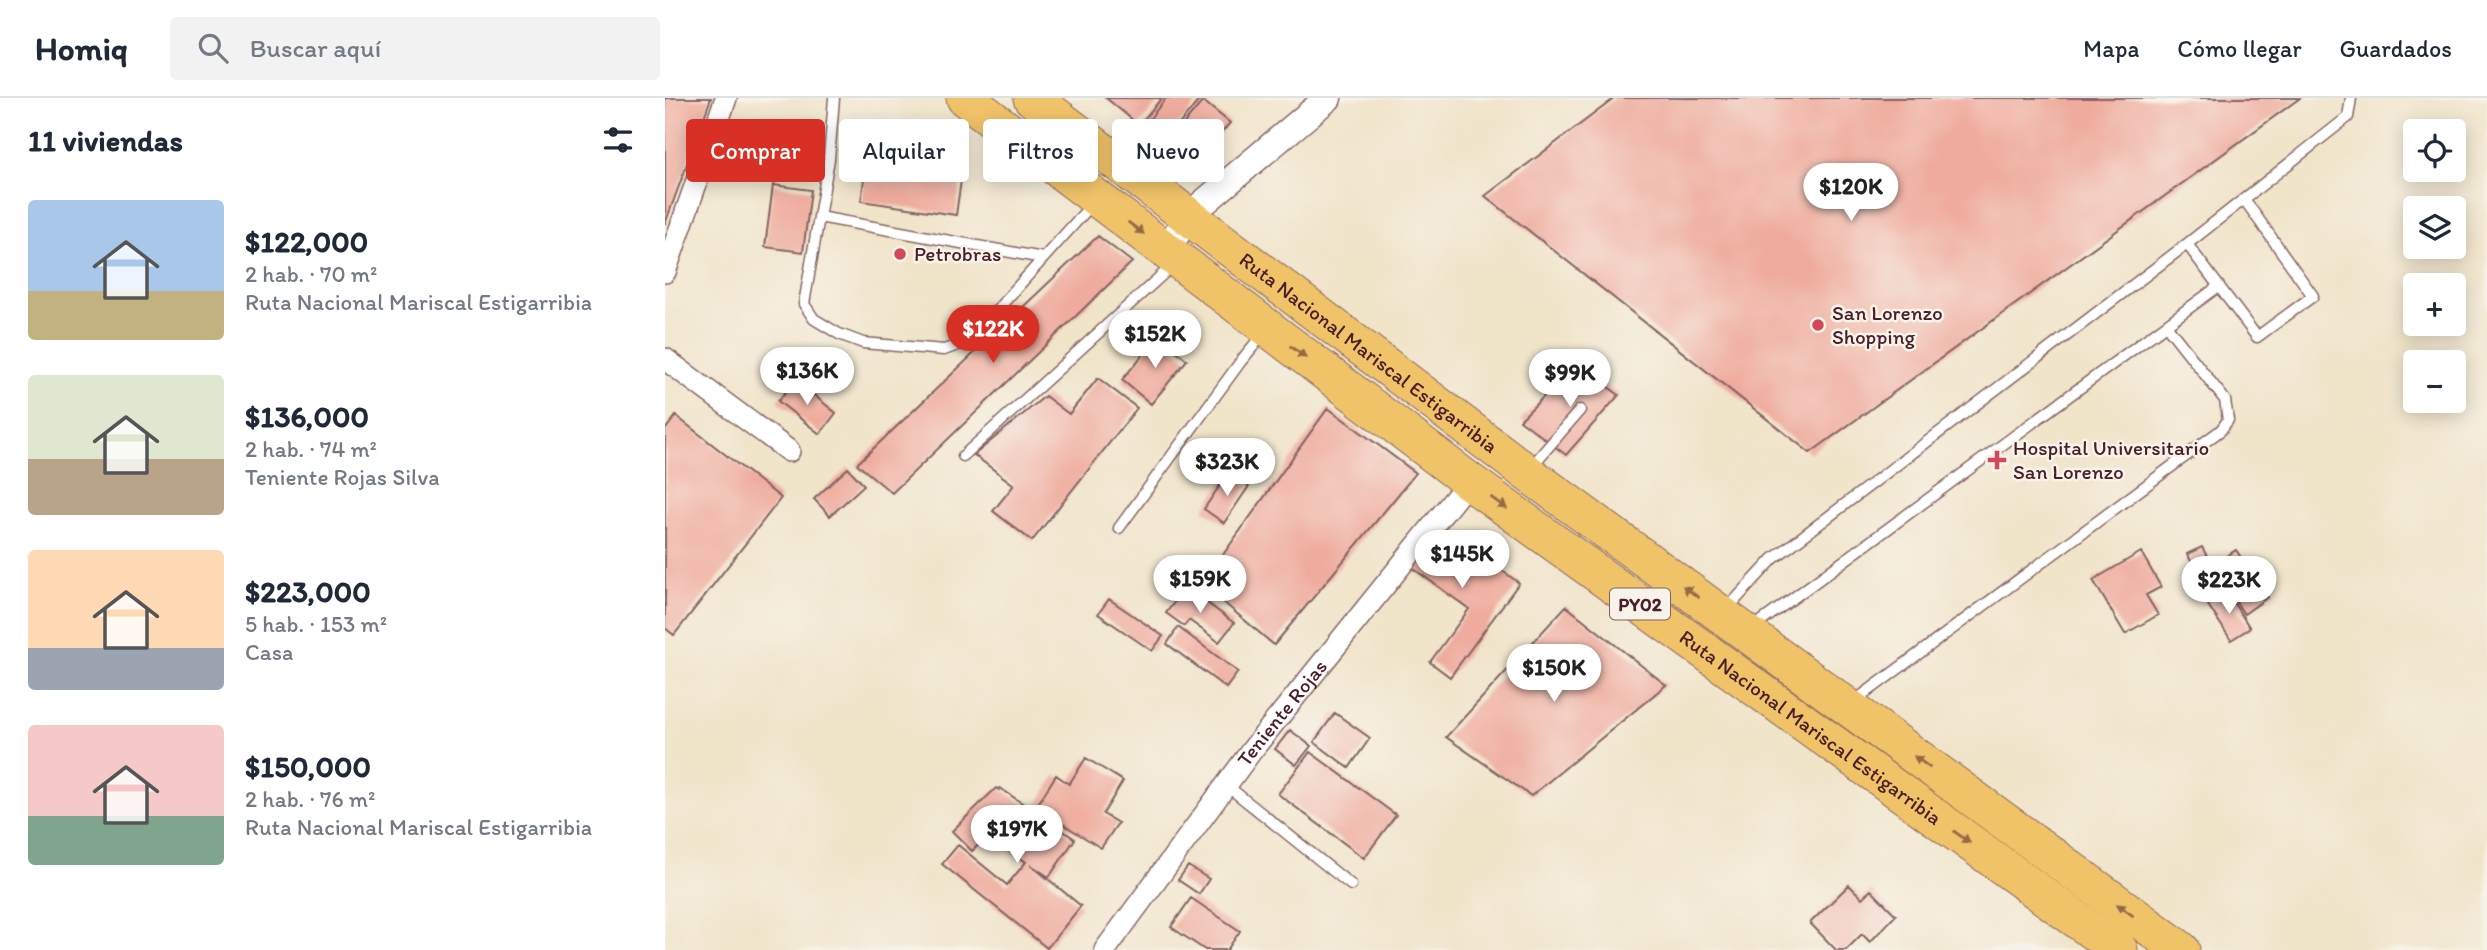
<!DOCTYPE html>
<html lang="es">
<meta charset="utf-8">
<style>
body{margin:0;font-family:Itim,sans-serif;background:#f2f2f3;color:#1f2937;height:100vh;display:flex;flex-direction:column;font-size:26px;white-space:nowrap}
*{box-sizing:border-box;margin:0}
p{font-size:23px;color:#747a83}
.icon{flex:none;width:38px;height:38px;fill:none;stroke:currentColor;stroke-width:2;stroke-linecap:round;stroke-linejoin:round}
.map{position:relative;flex:1;overflow:hidden}
.panel{display:flex;flex-direction:column;background:#fff;width:665px}
.panel>*{flex:none}
.guide{position:absolute;left:21px;top:21px;width:665px;height:63px;display:flex;gap:14px}
.controls{position:absolute;left:1738px;top:21px;display:grid;gap:14px}
.controls a{display:grid;place-items:center;width:63px;height:63px;border-radius:7px;background:#fff;box-shadow:0 4px 18px #0003;font-size:35px}
.price{position:absolute;translate:-50% -60px;padding:0 16px;border-radius:24px;background:#fff;color:#222;font-size:23px;line-height:46px;filter:drop-shadow(0 2px 4px #0008)}
.price::after{content:'';position:absolute;left:50%;top:42px;width:21px;height:16px;margin-left:-10px;background:inherit;clip-path:polygon(0 0,100% 0,50% 100%)}
.price.on{background:#d93025;color:#fff}
ul{padding:0;list-style:none}
li{display:flex;align-items:center;gap:21px;height:175px;padding:0 28px}
li span{display:grid;place-items:center;flex:none;width:196px;height:140px;border-radius:7px;color:#555}
li>.icon{margin-inline-start:auto}
span .icon{width:84px;height:84px;fill:#fffc;stroke-width:1}
li b{font-size:30px}
h2{display:flex;justify-content:space-between;align-items:center;height:84px;padding:0 28px;font-size:30px}
.tag{padding:0 24px;border-radius:7px;background:#fff;box-shadow:0 4px 18px #0003;font-size:24px;line-height:63px}
.tag.on{background:#d93025;color:#fff}
header{display:flex;align-items:center;gap:42px;box-sizing:border-box;height:98px;padding:0 35px;background:#fff;border-bottom:2px solid #e0e1e3}
header strong{font-size:33px}
nav{display:flex;gap:38px;margin-inline-start:auto;font-size:24px}
.search{width:490px;height:63px;background:#f2f2f3;display:flex;align-items:center;gap:18px;box-sizing:border-box;padding:0 24px;border-radius:7px;color:#747a83;font-size:26px}
main{display:flex;flex:1;min-height:0}
.map>svg:first-child{display:block}
.building{fill:#efac9e}
.lines{fill:none;stroke-linecap:round;stroke-linejoin:round}
.service-casing{stroke:#846462;stroke-width:13}
.minor-casing{stroke:#846462;stroke-width:24}
.tertiary-casing{stroke:#846462;stroke-width:29}
.trunk-casing{stroke:#846462;stroke-width:39}
.service{stroke:#fff;stroke-width:10}
.minor{stroke:#fff;stroke-width:21}
.tertiary{stroke:#fff;stroke-width:26}
.trunk{stroke:#f1c369;stroke-width:37}
.oneway{fill:#956947}
.poi-dot{fill:#d1495b;stroke:#f7f3e8;stroke-width:2.5}
.labels{text-anchor:middle;stroke-width:5;stroke-linejoin:round;paint-order:stroke}
.shield{fill:#f7f3e8;stroke:#7e5f64;stroke-width:2}
.shield-label{font-size:19px;font-weight:bold;fill:#4a1f2b}
.poi-label{font-size:21px;fill:#4a1f2b;stroke:#f7f3e8;text-anchor:start}
.street-label{font-size:21px;fill:#4a1f2b;stroke:#f7f3e8}
</style>
<header>
<strong>Homiq</strong>
<div class="search"><svg class="icon" aria-label="search" viewBox="0 0 24 24"><circle cx="10" cy="10" r="6"/><path d="M15 15l6 6"/></svg>Buscar aquí</div>
<nav><a>Mapa</a><a>Cómo llegar</a><a>Guardados</a></nav>
</header>
<main>
<section class="panel">
<h2>11 viviendas<svg class="icon" aria-label="filters" viewBox="0 0 24 24"><path d="M4 7h16M4 17h16"/><circle cx="9" cy="7" r="2"/><circle cx="15" cy="17" r="2"/></svg></h2>
<ul>
<li><span style="background:linear-gradient(#a9c7e8 65%,#c2b280 0)"><svg class="icon" aria-label="home" viewBox="0 0 24 24"><path d="M3 11l9-7 9 7M6 9v11h12V9"/></svg></span><div><b>$122,000</b><p>2 hab. · 70 m²</p><p>Ruta Nacional Mariscal Estigarribia</p></div></li>
<li><span style="background:linear-gradient(#dfe7d0 60%,#b9a48a 0)"><svg class="icon" aria-label="home" viewBox="0 0 24 24"><path d="M3 11l9-7 9 7M6 9v11h12V9"/></svg></span><div><b>$136,000</b><p>2 hab. · 74 m²</p><p>Teniente Rojas Silva</p></div></li>
<li><span style="background:linear-gradient(#ffd9b3 70%,#9aa5b1 0)"><svg class="icon" aria-label="home" viewBox="0 0 24 24"><path d="M3 11l9-7 9 7M6 9v11h12V9"/></svg></span><div><b>$223,000</b><p>5 hab. · 153 m²</p><p>Casa</p></div></li>
<li><span style="background:linear-gradient(#f6c9c9 65%,#7fa58c 0)"><svg class="icon" aria-label="home" viewBox="0 0 24 24"><path d="M3 11l9-7 9 7M6 9v11h12V9"/></svg></span><div><b>$150,000</b><p>2 hab. · 76 m²</p><p>Ruta Nacional Mariscal Estigarribia</p></div></li>
</ul>
</section>
<div class="map">
<svg width="1822" height="852" viewBox="0 0 1822 852">
<rect width="100%" height="100%" fill="#f7f3e8"/>
<filter id="ink" filterUnits="userSpaceOnUse"><feTurbulence type="fractalNoise" baseFrequency=".0143" numOctaves="2"/><feDisplacementMap in="SourceGraphic" scale="14" xChannelSelector="R" yChannelSelector="G"/><feConvolveMatrix kernelMatrix="1 2 1 2 8 2 1 2 1" color-interpolation-filters="sRGB"/></filter>
<filter id="wash" filterUnits="userSpaceOnUse"><feTurbulence type="fractalNoise" baseFrequency=".00686" numOctaves="4" result="noise"/><feDisplacementMap in="SourceGraphic" scale="28" xChannelSelector="R" yChannelSelector="G"/><feGaussianBlur stdDeviation="1.57" result="paint"/><feColorMatrix in="noise" values="0 0 0 0 0 0 0 0 0 0 0 0 0 0 0 0 0 1.4 0 .05"/><feComposite in="paint" operator="in"/></filter>
<g filter="url(#wash)">
<rect width="100%" height="100%" fill="#f0e4c9"/>
<g id="blocks">
<path class="building" d="M0,0H46L0,126Z
M441,0H497L474,27Z
M501,0H536L500,43L480,27Z
M950,0H1635L1145,355L820,98Z
M538,3L565,25L529,67L503,44Z
M202,60L297,75L291,117L196,103Z
M108,87L146,92L138,154L100,149Z
M433,138L467,164L227,395L192,366Z
M493,238L522,262L486,306L457,282Z
M912,266L954,297L901,357L855,322Z
M433,280L472,310L367,443L328,413L349,387L309,357L380,298L404,316Z
M130,282L171,315L155,336L113,303Z
M663,310L751,375L609,547L537,486Z
M11,318L116,400L9,537L0,530V332Z
M183,370L199,387L165,418L149,401Z
M564,374L584,388L559,425L539,411Z
M772,425L854,485L785,579L765,564L804,511L742,466Z
M1537,449L1545,464L1531,472L1522,456Z
M1571,452L1603,499L1579,516L1547,468Z
M1476,454L1496,489L1481,497L1493,517L1460,536L1428,482Z
M521,489L569,525L554,544L524,522L519,528L501,515Z
M1562,495L1585,530L1566,542L1543,507Z
M444,501L498,538L487,553L433,516Z
M901,508L1001,587L866,698L781,639Z
M513,529L573,574L561,590L502,546Z
M670,615L705,640L684,670L649,644Z
M625,632L646,648L631,667L610,651Z
M645,654L731,717L699,760L613,696Z
M421,660L458,683L438,716L453,725L436,750L371,709L391,677L404,686Z
M331,690L334,692L335,690L410,741L384,779L366,767L416,808L382,850L277,766L293,747L342,787L361,764L323,738L307,753L287,733Z
M523,768L544,781L534,796L513,782Z
M1184,787L1197,800L1206,792L1231,817L1205,844L1197,836L1181,852H1171L1145,825Z
M526,800L575,833L562,852H540L506,829Z"/>
</g>
</g>
<g filter="url(#ink)">
<use href="#blocks" fill-opacity="0" stroke="#846462" stroke-width="2"/>
<g class="lines">
<g class="service-casing">
<path id="service" d="M169,0L164,61L139,206L149,221L174,236L198,245L279,252L304,243L428,105
M154,119L378,160
M1522,146L1592,239L1648,198L1579,101
M298,358L508,167
M866,369L915,312
M454,430L576,263L599,235
M1061,512L1108,461L1522,146L1683,19L1686,0
M1086,531L1554,188
M1187,605L1556,332L1563,322L1560,302L1501,227
M561,687L686,787"/>
</g>
<g class="minor-casing">
<g id="minor">
<path d="M0,174L61,0"/>
<path d="M0,261L124,353"/>
<path id="s1" d="M440,852L587,652L804,383"/>
</g>
</g>
<g class="tertiary-casing">
<path id="tertiary" d="M501,153L523,118L663,0"/>
</g>
<g class="trunk-casing">
<g id="trunk">
<path id="s2" d="M300,0L804,383L1454,852"/>
<path id="s3" d="M367,0L861,374L1516,852"/>
</g>
</g>
<use href="#service" class="service"/>
<use href="#minor" class="minor"/>
<use href="#tertiary" class="tertiary"/>
<use href="#trunk" class="trunk"/>
</g>
<defs><path id="oneway-solid" d="M-6-.8H1V-3.2L6.5 0L1 3.2V.8H-6Z" transform="scale(1.75)"/></defs>
<g class="oneway">
<use href="#oneway-solid" transform="translate(471 130) rotate(37)"/>
<use href="#oneway-solid" transform="translate(633 254) rotate(37)"/>
<use href="#oneway-solid" transform="translate(834 405) rotate(36)"/>
<use href="#oneway-solid" transform="translate(1026 494) rotate(-144)"/>
<use href="#oneway-solid" transform="translate(1257 664) rotate(-144)"/>
<use href="#oneway-solid" transform="translate(1297 739) rotate(36)"/>
<use href="#oneway-solid" transform="translate(1460 812) rotate(-144)"/>
</g>
</g>
<g class="poi-dot">
<circle cx="235" cy="156" r="7"/>
<circle cx="1153" cy="227" r="7"/>
<path d="M1328.5 351.5h7v7h7v7h-7v7h-7v-7h-7v-7h7z"/>
</g>
<g class="labels">
<rect class="shield" x="945" y="490.5" width="60" height="31" rx="5"/>
<g class="shield-label">
<text x="975" y="513">PY02</text>
</g>
<g class="poi-label">
<text x="249" y="163">Petrobras</text>
<text x="1167" y="222">San Lorenzo<tspan x="1167" dy="24">Shopping</tspan></text>
<text x="1348" y="357">Hospital Universitario<tspan x="1348" dy="24">San Lorenzo</tspan></text>
</g>
<g class="street-label">
<text dy="7" stroke="none"><textPath href="#s3" startOffset="422">Ruta Nacional Mariscal Estigarribia</textPath></text>
<text dy="7" stroke="none"><textPath href="#s1" startOffset="296">Teniente Rojas</textPath></text>
<text dy="7" stroke="none"><textPath href="#s2" startOffset="1054">Ruta Nacional Mariscal Estigarribia</textPath></text>
</g>
</g>
</svg>
<div class="controls">
<a><svg class="icon" aria-label="locate" viewBox="0 0 24 24"><circle cx="12" cy="12" r="6"/><path d="M12 2v4M12 18v4M2 12h4M18 12h4"/></svg></a>
<a><svg class="icon" aria-label="layers" viewBox="0 0 24 24"><path d="M12 4l9 5-9 5-9-5zM3 14l9 5 9-5"/></svg></a>
<a>+</a>
<a>−</a>
</div>
<b class="price" style="left:1186px;top:125px">$120K</b>
<b class="price on" style="left:328px;top:267px">$122K</b>
<b class="price" style="left:490px;top:272px">$152K</b>
<b class="price" style="left:142px;top:309px">$136K</b>
<b class="price" style="left:905px;top:311px">$99K</b>
<b class="price" style="left:562px;top:400px">$323K</b>
<b class="price" style="left:797px;top:492px">$145K</b>
<b class="price" style="left:535px;top:517px">$159K</b>
<b class="price" style="left:1564px;top:518px">$223K</b>
<b class="price" style="left:889px;top:606px">$150K</b>
<b class="price" style="left:352px;top:767px">$197K</b>
<div class="guide">
<a class="tag on">Comprar</a>
<a class="tag">Alquilar</a>
<a class="tag">Filtros</a>
<a class="tag">Nuevo</a>
</div>
</div>
</main>
